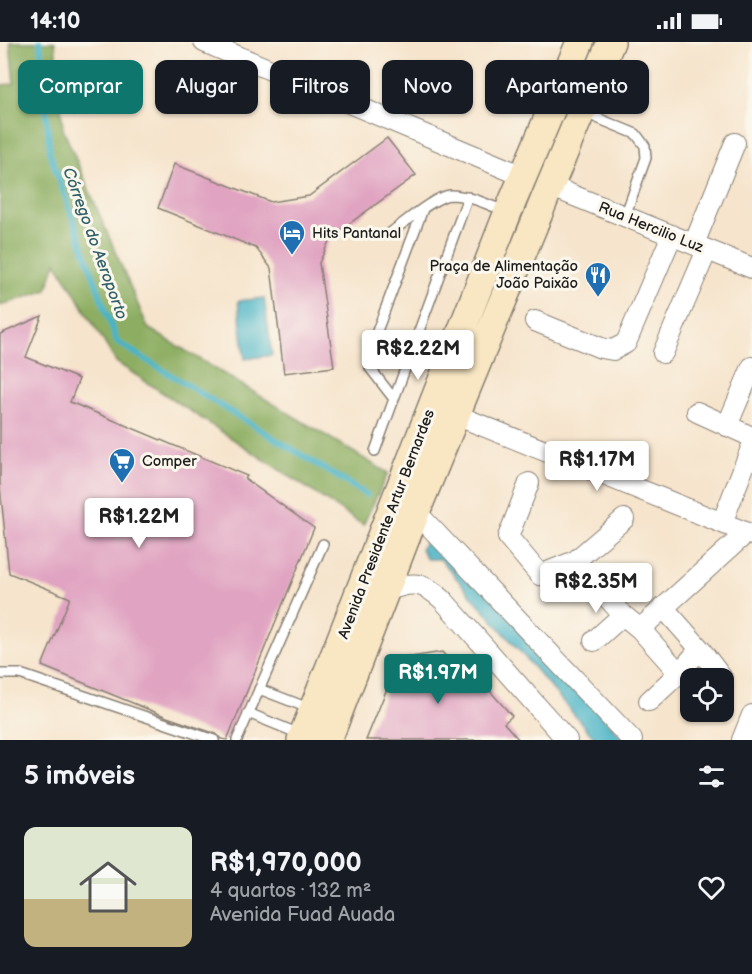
<!DOCTYPE html>
<html lang="pt">
<meta charset="utf-8">
<style>
body{margin:0;font-family:"Balsamiq Sans",sans-serif;background:#242831;color:#f1f3f6;height:100vh;display:flex;flex-direction:column;font-size:22px;white-space:nowrap}
*{box-sizing:border-box;margin:0}
p{font-size:20px;color:#9ea1a6}
.icon{flex:none;width:33px;height:33px;fill:none;stroke:currentColor;stroke-width:2;stroke-linecap:round;stroke-linejoin:round}
.map{position:relative;height:698px;overflow:hidden}
.sheet{display:flex;flex-direction:column;background:#171b24;flex:1}
.sheet>*{flex:none}
.banner{position:absolute;left:18px;top:18px;width:717px;height:54px;display:flex;gap:12px}
.tools{position:absolute;left:680px;top:626px;display:grid;gap:12px}
.tools a{display:grid;place-items:center;width:54px;height:54px;border-radius:12px;background:#171b24;box-shadow:0 2px 4px #0004;font-size:30px}
.price{position:absolute;translate:-50% -51px;padding:0 14px;border-radius:6px;background:#fff;color:#222;font-size:20px;line-height:39px;filter:drop-shadow(0 2px 3px #0008)}
.price::after{content:'';position:absolute;left:50%;top:36px;width:18px;height:14px;margin-left:-9px;background:inherit;clip-path:polygon(0 0,100% 0,50% 100%)}
.price.current{background:#0f766e;color:#fff}
ul{padding:0;list-style:none}
li{display:flex;align-items:center;gap:18px;height:150px;padding:0 24px}
li+li{border-top:2px solid #363941}
li span{display:grid;place-items:center;flex:none;width:168px;height:120px;border-radius:12px;color:#555}
li>.icon{margin-inline-start:auto}
span .icon{width:72px;height:72px;fill:#fffc;stroke-width:1}
li b{font-size:26px}
h2{display:flex;justify-content:space-between;align-items:center;height:72px;padding:0 24px;font-size:26px}
.pill{padding:0 21px;border-radius:12px;background:#171b24;box-shadow:0 2px 4px #0004;font-size:21px;line-height:54px}
.pill.current{background:#0f766e;color:#fff}
.status{display:flex;justify-content:space-between;align-items:center;height:42px;padding:0 30px;background:#171b24;direction:ltr}
.status svg{height:16px;fill:currentColor}
.map>svg:first-child{display:block}
.forest{fill:#8dae62;stroke:#54653f;stroke-width:1.5}
.water{fill:#49b4c6;stroke:#326871;stroke-width:1.5}
.lines{fill:none;stroke-linecap:round;stroke-linejoin:round}
.stream{stroke:#49b4c6;stroke-width:6}
.building{fill:#e0a3c1}
.lane-casing{stroke:#898074;stroke-width:12}
.street-casing{stroke:#898074;stroke-width:22}
.secondary-casing{stroke:#898074;stroke-width:30}
.lane{stroke:#fff;stroke-width:9}
.street{stroke:#fff;stroke-width:20}
.secondary{stroke:#f9e7c3;stroke-width:27}
.labels{text-anchor:middle;stroke-width:6;stroke-linejoin:round;paint-order:stroke}
.street-label{font-size:15px;fill:#1c1c1c;stroke:#fbf7ec}
.poi-label{font-size:15px;fill:#1c1c1c;stroke:#fbf7ec;text-anchor:start}
.water-label{font-size:16px;font-style:italic;fill:#306068;stroke:#fbf7ec}
</style>
<div class="status"><b>14:10</b><svg viewBox="0 0 49 12"><path d="M0 12V9h3v3zM5 12V6h3v6zM10 12V3h3v9zM15 12V0h3v12zM26 1h20v11H26zM47 4h2v5h-2z"/></svg></div>
<div class="map">
<svg width="752" height="698" viewBox="0 0 752 698">
<rect width="100%" height="100%" fill="#fbf7ec"/>
<filter id="ink" filterUnits="userSpaceOnUse"><feTurbulence type="fractalNoise" baseFrequency=".0167" numOctaves="2"/><feDisplacementMap in="SourceGraphic" scale="12" xChannelSelector="R" yChannelSelector="G"/><feConvolveMatrix kernelMatrix="1 2 1 2 8 2 1 2 1" color-interpolation-filters="sRGB"/></filter>
<filter id="wash" filterUnits="userSpaceOnUse"><feTurbulence type="fractalNoise" baseFrequency=".008" numOctaves="4" result="noise"/><feDisplacementMap in="SourceGraphic" scale="24" xChannelSelector="R" yChannelSelector="G"/><feGaussianBlur stdDeviation="1.35" result="paint"/><feColorMatrix in="noise" values="0 0 0 0 0 0 0 0 0 0 0 0 0 0 0 0 0 1.4 0 .05"/><feComposite in="paint" operator="in"/></filter>
<g filter="url(#wash)">
<rect width="100%" height="100%" fill="#f6e4cc"/>
<path class="forest" d="M10,0H55L63,87L148,286L388,431L363,483L116,320L56,220L47,248L0,264V43L14,42Z"/>
<path class="water" d="M264,256L272,313L245,317L238,259Z
M430,490L625,698H596L440,517H427L421,507Z"/>
<g class="lines">
<path class="stream" d="M40,0L50,112L117,300L367,453"/>
</g>
<g id="blocks">
<path class="building" d="M387,96L416,133L331,195L319,221L334,325L284,331L271,226L256,206L158,166L174,122L271,160L309,154Z
M42,274L26,315L79,337L70,360L247,434L245,437L314,486L227,698L221,697L216,692L167,675L42,624L70,556L9,531L0,444V292Z
M442,610L475,648L483,641L512,674L504,681L519,698H366L399,617Z"/>
</g>
</g>
<g filter="url(#ink)">
<use href="#blocks" fill-opacity="0" stroke="#898074" stroke-width="1.5"/>
<g class="lines">
<g class="lane-casing">
<path id="lane" d="M585,71L636,92L645,104L646,116L625,174
M390,191C404,181 435,154 450,153C469,153 488,163 505,169
M394,357L370,326V311L374,297L423,167
M375,409L468,155
M0,632H20L214,698
M259,647L311,667
M248,671L302,693
M237,698L323,502"/>
</g>
<g class="street-casing">
<path id="street" d="M204,0L523,134
M550,144L752,226
M694,202L735,101
M535,279L601,306L613,308L626,301L672,193
M663,311L707,208
M697,370L752,395
M456,373L752,493
M727,384L752,325
M529,441L508,495L540,533L575,519
M416,470L632,698
M624,477L575,519L623,573L640,587L679,631
M722,481L752,404
M386,549C412,539 422,539 443,558L567,698
M663,565L700,607L722,636
M640,587L746,491
M594,599L623,573
M649,659L679,631L700,607
M742,698L752,673"/>
</g>
<g class="secondary-casing">
<path id="secondary" d="M301,698L508,170L580,0
M328,698L416,470L550,144L611,0"/>
</g>
<use href="#lane" class="lane"/>
<use href="#street" class="street"/>
<use href="#secondary" class="secondary"/>
</g>
</g>
<defs>
<g id="hotel-pin" transform="scale(1.35)"><path d="M0 17L-7.5 6A9.5 9.5 0 1 1 7.5 6Z" fill="#1f6fb2" stroke="#fbf7ec"/><path d="M-6-4.5h1.5V1H6V5H4.5V3h-9V5H-6ZM-4 0a1.8 1.8 0 1 1 3.6 0ZM.5 0V-2.5h3Q6-2.5 6 0Z" fill="#fff"/></g>
<g id="restaurant-pin" transform="scale(1.35)"><path d="M0 17L-7.5 6A9.5 9.5 0 1 1 7.5 6Z" fill="#1f6fb2" stroke="#fbf7ec"/><path d="M-5-6h1v4h1v-4h1v4h1v-4h1v5L-1.5 .5V6h-2V.5L-5-1ZM5-6V6H3V1.5H1.5Q1.5-4 5-6Z" fill="#fff"/></g>
<g id="supermarket-pin" transform="scale(1.35)"><path d="M0 17L-7.5 6A9.5 9.5 0 1 1 7.5 6Z" fill="#1f6fb2" stroke="#fbf7ec"/><path d="M-6-5.5h2.5l.6 2H6L4.5 2H-2.5L-4.4-4H-6ZM-1.5 3.2a1.3 1.3 0 1 0 .1 0ZM3 3.2a1.3 1.3 0 1 0 .1 0Z" fill="#fff"/></g>
</defs>
<g fill-rule="evenodd">
<use href="#hotel-pin" x="292" y="191"/>
<use href="#restaurant-pin" x="598" y="233"/>
<use href="#supermarket-pin" x="122" y="419"/>
</g>
<g class="labels">
<g class="street-label">
<text transform="translate(651 185) rotate(22)" y="5">Rua Hercilio Luz</text>
<text transform="translate(386 482) rotate(-69)" y="5">Avenida Presidente Artur Bernardes</text>
</g>
<g class="poi-label">
<text x="312" y="196">Hits Pantanal</text>
<text x="578" y="229" text-anchor="end">Praça de Alimentação<tspan x="578" dy="17">João Paixão</tspan></text>
<text x="142" y="424">Comper</text>
</g>
<g class="water-label">
<text transform="translate(96 201) rotate(70)" y="6">Córrego do Aeroporto</text>
</g>
</g>
</svg>
<div class="tools">
<a><svg class="icon" aria-label="locate" viewBox="0 0 24 24"><circle cx="12" cy="12" r="6"/><path d="M12 2v4M12 18v4M2 12h4M18 12h4"/></svg></a>
</div>
<b class="price" style="left:418px;top:339px">R$2.22M</b>
<b class="price" style="left:597px;top:450px">R$1.17M</b>
<b class="price" style="left:139px;top:507px">R$1.22M</b>
<b class="price" style="left:596px;top:572px">R$2.35M</b>
<b class="price current" style="left:438px;top:663px">R$1.97M</b>
<div class="banner">
<a class="pill current">Comprar</a>
<a class="pill">Alugar</a>
<a class="pill">Filtros</a>
<a class="pill">Novo</a>
<a class="pill">Apartamento</a>
</div>
</div>
<section class="sheet">
<h2>5 imóveis<svg class="icon" aria-label="filters" viewBox="0 0 24 24"><path d="M4 7h16M4 17h16"/><circle cx="9" cy="7" r="2"/><circle cx="15" cy="17" r="2"/></svg></h2>
<ul>
<li><span style="background:linear-gradient(#dfe7d0 60%,#c2b280 0)"><svg class="icon" aria-label="home" viewBox="0 0 24 24"><path d="M3 11l9-7 9 7M6 9v11h12V9"/></svg></span><div><b>R$1,970,000</b><p>4 quartos · 132 m²</p><p>Avenida Fuad Auada</p></div><svg class="icon" aria-label="heart" viewBox="0 0 24 24"><path d="M12 20l-8-8c-3-5 5-10 8-4 3-6 11-1 8 4z"/></svg></li>
</ul>
</section>
